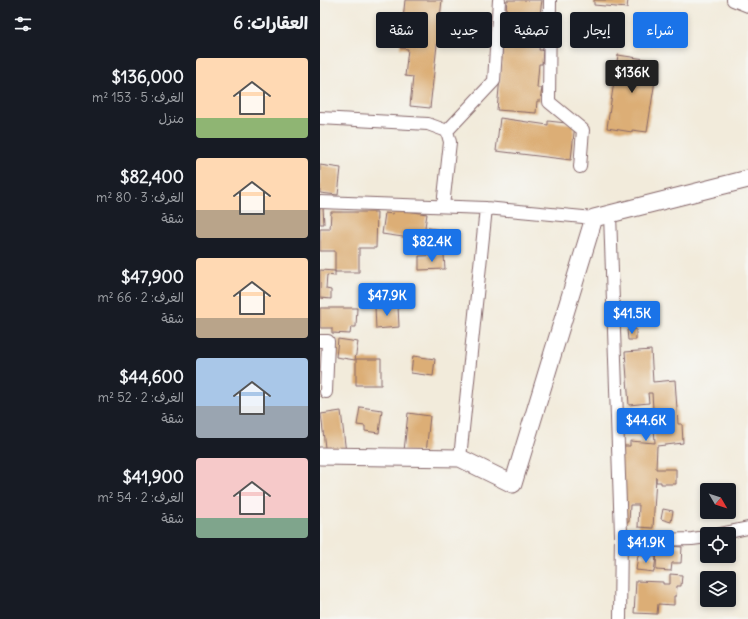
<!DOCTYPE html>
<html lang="ar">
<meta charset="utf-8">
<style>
body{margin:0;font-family:Delius,"Playpen Sans Arabic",sans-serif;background:#20242c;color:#f1f3f6;direction:rtl;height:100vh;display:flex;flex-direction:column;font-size:15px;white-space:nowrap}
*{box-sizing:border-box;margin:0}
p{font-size:13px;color:#9ea1a6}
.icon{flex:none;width:22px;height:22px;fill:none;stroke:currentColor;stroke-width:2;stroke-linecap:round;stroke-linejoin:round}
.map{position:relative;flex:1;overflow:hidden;direction:ltr}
.drawer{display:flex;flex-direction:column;background:#171b24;width:320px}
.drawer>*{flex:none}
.guide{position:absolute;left:12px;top:12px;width:356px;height:36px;direction:rtl;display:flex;gap:8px}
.needle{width:26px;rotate:129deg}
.tools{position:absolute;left:380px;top:483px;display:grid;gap:8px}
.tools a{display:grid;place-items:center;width:36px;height:36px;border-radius:4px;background:#171b24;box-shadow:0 2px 6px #0003;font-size:20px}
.price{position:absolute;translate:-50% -34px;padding:0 9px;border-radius:4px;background:#1a73e8;color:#fff;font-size:13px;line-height:26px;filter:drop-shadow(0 1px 2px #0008)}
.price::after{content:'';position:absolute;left:50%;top:24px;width:12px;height:9px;margin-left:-6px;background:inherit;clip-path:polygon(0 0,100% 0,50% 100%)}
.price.active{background:#222;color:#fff}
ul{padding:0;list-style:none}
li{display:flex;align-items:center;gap:12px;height:100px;padding:0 12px}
li span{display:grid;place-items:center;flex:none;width:112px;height:80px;border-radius:4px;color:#555}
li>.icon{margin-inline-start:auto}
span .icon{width:48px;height:48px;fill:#fffc;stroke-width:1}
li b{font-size:17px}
h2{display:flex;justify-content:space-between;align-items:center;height:48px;padding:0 12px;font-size:17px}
.pill{padding:0 14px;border-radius:4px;background:#171b24;box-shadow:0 2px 6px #0003;font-size:14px;line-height:36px}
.pill.active{background:#1a73e8;color:#fff}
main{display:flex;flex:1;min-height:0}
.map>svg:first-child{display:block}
.building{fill:#dcae76}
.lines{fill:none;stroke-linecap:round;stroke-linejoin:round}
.street-casing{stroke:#856669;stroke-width:14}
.secondary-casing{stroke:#856669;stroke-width:19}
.street{stroke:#fff;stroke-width:12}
.secondary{stroke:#fff;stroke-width:17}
</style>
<main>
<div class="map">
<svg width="428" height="619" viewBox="0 0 428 619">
<rect width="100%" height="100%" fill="#f6f6f2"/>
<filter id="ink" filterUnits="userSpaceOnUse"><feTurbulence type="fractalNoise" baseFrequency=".025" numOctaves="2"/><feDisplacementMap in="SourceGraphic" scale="8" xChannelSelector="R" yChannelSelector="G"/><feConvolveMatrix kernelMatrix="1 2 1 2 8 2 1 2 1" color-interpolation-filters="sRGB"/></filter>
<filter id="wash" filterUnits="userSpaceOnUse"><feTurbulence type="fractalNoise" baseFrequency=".012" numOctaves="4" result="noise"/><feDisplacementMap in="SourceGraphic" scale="16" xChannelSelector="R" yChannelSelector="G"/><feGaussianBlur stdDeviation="0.9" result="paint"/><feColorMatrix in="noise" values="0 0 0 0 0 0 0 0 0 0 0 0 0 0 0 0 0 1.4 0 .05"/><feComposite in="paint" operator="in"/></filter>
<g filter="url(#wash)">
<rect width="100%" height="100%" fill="#f2ebdb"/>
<g id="blocks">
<path class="building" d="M85,0H122L110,108L90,106L93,77L85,76L88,49L80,48Z
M187,0H222L220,14H225L224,27L221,26L219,50H223L222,64H219L217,88H222L220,101H217L216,113L177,110Z
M274,0H308L307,8L274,5Z
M298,55L338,61L327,132L312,130V132L287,128Z
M180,118L228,125V121L255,124L251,160L176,151Z
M0,165L21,168L18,195L0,193Z
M0,207H3L4,224H0Z
M74,209L107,214L105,227L126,231L123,250L89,245L90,238L62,234L65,213L73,214Z
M11,212H57L56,248H39V272H15V251H0V229H10Z
M124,255L125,269L99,270V256Z
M0,270L15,271V276L7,275L6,289L11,290V299L0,298Z
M78,306L79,327L56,329L55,307Z
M0,308H37L36,327H31L30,334L12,333V328H0Z
M316,329V340H308L307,330Z
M18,339L38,342L35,360L16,357Z
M331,350L333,382L355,380L358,424H362L363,443L337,446L336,469H356V484H341V482H336V477L333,528L318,527L319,505H310L309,522L302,521L303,513L294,512L297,446H310V441L335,443L332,393H328L329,403L309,405L305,352Z
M93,356L115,359L113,376L91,373Z
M36,359H61V385H36Z
M40,407L62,410L59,433L45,431V426L37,425Z
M21,411L26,453L6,456L1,414Z
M88,413L110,416L106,453L84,451Z
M343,509L353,511L351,522L341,519Z
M337,545L362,547L361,563H352L351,571L336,570Z
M318,555L336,557L334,572L316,570Z
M350,574L362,575L361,586H357L356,596H354V605L338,604L337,614L314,613L316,581L343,582V584H350Z"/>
</g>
</g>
<g filter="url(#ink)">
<use href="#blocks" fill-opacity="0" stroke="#856669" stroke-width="1"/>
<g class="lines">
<g class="street-casing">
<path id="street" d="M230,0L229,102L263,130L260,167
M413,0L428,6
M0,118L108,124L127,131
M0,202L166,208L274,218
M123,206L130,142L127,131L174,81L179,0
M290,214L301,534L300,619
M0,341H8L6,392
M140,458L166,208
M400,534L428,528
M301,541L372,539L387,537"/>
</g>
<g class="secondary-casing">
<path id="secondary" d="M0,456L140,458L193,484L274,218L428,179"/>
</g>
<use href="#street" class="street"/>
<use href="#secondary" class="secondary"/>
</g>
</g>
</svg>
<div class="tools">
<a><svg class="needle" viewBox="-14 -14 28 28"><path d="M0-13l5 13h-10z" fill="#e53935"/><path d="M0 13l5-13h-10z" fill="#9ea1a6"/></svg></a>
<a><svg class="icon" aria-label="locate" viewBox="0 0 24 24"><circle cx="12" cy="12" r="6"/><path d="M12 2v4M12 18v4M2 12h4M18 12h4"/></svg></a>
<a><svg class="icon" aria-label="layers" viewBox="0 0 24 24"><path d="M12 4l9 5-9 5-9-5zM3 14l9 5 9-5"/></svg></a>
</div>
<b class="price active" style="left:312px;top:94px">$136K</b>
<b class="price" style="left:112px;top:263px">$82.4K</b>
<b class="price" style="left:67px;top:317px">$47.9K</b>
<b class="price" style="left:312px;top:335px">$41.5K</b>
<b class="price" style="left:326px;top:442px">$44.6K</b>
<b class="price" style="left:326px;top:564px">$41.9K</b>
<div class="guide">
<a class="pill active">شراء</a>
<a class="pill">إيجار</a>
<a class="pill">تصفية</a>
<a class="pill">جديد</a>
<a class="pill">شقة</a>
</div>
</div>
<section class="drawer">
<h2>العقارات: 6<svg class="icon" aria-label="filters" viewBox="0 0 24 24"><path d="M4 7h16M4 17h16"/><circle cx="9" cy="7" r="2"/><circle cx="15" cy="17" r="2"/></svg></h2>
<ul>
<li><span style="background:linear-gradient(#ffd9b3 75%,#8fb573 0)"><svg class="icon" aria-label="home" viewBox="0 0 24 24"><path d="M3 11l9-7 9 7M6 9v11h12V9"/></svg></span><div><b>$136,000</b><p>الغرف: 5 · 153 m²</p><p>منزل</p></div></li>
<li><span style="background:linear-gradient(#ffd9b3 65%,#b9a48a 0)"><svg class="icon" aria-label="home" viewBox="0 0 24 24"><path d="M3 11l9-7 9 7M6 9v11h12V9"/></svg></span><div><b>$82,400</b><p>الغرف: 3 · 80 m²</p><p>شقة</p></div></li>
<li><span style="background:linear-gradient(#ffd9b3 75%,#b9a48a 0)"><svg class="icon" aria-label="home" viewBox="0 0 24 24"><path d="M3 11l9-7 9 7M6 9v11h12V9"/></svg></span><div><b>$47,900</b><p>الغرف: 2 · 66 m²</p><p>شقة</p></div></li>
<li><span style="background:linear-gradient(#a9c7e8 60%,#9aa5b1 0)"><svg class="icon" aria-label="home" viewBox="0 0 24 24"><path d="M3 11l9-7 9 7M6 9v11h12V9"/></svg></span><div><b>$44,600</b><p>الغرف: 2 · 52 m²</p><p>شقة</p></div></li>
<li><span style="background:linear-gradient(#f6c9c9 75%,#7fa58c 0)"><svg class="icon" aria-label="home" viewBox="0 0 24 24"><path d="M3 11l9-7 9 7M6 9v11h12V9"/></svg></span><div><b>$41,900</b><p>الغرف: 2 · 54 m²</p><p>شقة</p></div></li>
</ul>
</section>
</main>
